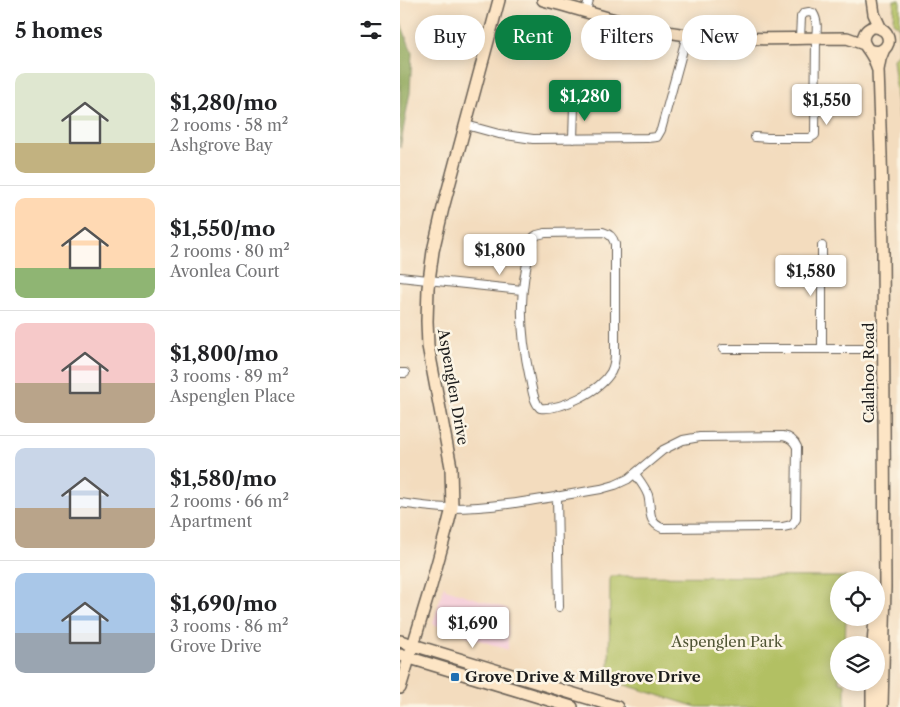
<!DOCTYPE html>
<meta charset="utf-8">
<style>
body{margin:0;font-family:"Libre Caslon Text",serif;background:#f6f6f6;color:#202124;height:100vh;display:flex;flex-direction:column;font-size:19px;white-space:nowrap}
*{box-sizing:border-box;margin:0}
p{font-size:16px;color:#757577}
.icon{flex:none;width:28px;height:28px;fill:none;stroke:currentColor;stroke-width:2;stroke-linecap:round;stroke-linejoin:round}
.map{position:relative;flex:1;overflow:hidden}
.drawer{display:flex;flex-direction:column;background:#fff;width:400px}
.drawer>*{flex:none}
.guide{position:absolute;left:15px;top:15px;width:410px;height:45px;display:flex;gap:10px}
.controls{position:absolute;left:430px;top:571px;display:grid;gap:10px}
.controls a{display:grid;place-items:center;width:55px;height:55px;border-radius:50%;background:#fff;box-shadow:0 2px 12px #0003;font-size:25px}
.price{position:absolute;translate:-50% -42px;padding:0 11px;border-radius:5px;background:#fff;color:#222;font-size:16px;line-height:32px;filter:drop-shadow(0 1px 2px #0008)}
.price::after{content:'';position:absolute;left:50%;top:30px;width:15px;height:11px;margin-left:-8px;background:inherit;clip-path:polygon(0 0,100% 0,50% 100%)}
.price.current{background:#0b8043;color:#fff}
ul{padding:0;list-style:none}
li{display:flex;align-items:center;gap:15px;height:125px;padding:0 15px}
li+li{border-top:1px solid #e0e0e0}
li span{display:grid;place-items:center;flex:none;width:140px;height:100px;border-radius:10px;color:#555}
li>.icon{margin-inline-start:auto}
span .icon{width:60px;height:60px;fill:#fffc;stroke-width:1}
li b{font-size:21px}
h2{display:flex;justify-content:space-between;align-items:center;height:60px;padding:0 15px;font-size:21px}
.tag{padding:0 18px;border-radius:22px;background:#fff;box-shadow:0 2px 12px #0003;font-size:18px;line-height:45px}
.tag.current{background:#0b8043;color:#fff}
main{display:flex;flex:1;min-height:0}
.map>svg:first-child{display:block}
.built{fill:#f5cfda}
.green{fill:#b2c063;stroke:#676e40}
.forest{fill:#8da659;stroke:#54613a}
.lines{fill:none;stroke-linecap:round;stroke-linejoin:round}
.street-casing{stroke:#675f55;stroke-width:10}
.secondary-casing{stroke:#675f55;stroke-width:14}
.street{stroke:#fff;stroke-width:8}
.secondary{stroke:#fde5c5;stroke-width:11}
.poi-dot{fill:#1f6fb2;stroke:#fcf5e5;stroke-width:2}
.labels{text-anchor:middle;stroke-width:5;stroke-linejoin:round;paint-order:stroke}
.street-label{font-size:15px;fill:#1c1c1c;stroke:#fcf5e5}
.park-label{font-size:15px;fill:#505535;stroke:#fcf5e5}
.poi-label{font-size:15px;font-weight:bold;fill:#1c1c1c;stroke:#fcf5e5;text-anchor:start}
</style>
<main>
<section class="drawer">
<h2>5 homes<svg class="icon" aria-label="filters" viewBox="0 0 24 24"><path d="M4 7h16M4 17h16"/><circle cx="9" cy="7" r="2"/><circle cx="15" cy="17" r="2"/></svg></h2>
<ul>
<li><span style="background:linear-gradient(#dfe7d0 70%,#c2b280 0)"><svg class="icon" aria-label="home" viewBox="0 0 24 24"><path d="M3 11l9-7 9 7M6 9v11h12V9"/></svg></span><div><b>$1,280/mo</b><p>2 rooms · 58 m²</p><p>Ashgrove Bay</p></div></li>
<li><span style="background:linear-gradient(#ffd9b3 70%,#8fb573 0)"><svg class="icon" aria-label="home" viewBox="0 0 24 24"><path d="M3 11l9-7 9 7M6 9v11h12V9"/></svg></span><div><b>$1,550/mo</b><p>2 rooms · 80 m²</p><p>Avonlea Court</p></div></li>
<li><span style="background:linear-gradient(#f6c9c9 60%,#b9a48a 0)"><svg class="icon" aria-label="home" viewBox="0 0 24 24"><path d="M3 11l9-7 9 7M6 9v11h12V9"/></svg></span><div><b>$1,800/mo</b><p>3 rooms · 89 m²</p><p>Aspenglen Place</p></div></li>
<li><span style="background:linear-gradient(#c9d6e8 60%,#b9a48a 0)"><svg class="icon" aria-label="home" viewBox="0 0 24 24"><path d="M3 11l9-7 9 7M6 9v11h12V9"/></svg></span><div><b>$1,580/mo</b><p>2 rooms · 66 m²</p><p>Apartment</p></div></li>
<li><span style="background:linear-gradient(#a9c7e8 60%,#9aa5b1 0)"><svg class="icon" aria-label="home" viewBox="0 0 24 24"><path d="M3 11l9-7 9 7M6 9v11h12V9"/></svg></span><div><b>$1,690/mo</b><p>3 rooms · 86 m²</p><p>Grove Drive</p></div></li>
</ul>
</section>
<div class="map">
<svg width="500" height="707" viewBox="0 0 500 707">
<rect width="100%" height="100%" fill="#fcf5e5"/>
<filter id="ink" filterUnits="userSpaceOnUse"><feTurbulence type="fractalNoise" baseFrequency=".02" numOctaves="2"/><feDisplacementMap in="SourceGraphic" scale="10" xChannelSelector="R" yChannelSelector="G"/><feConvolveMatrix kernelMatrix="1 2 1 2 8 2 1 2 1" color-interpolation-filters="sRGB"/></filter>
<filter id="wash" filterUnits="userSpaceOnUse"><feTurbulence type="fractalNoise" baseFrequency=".0096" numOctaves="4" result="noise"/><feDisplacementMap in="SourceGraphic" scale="20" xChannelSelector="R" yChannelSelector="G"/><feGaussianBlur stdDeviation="1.12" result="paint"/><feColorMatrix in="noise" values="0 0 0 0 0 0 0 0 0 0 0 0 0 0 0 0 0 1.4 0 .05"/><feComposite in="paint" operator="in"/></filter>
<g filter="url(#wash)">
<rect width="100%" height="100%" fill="#f3dcbe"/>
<path class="built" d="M44,585L46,589L108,609V650L33,624Z"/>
<path class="green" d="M494,0H500V124L493,59L499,53V27L493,22Z
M210,576L446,577V580H439V618H446L445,645H439V682L445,683V707H297L209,680Z"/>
<path class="forest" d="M0,21L12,52L10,92L0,148Z"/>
</g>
<g filter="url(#ink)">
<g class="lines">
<g class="street-casing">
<path id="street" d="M186,11L189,0
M56,37L87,45
M66,125L99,134L133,139L247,138L257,137L261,130L287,35
M355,137L368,138H410L415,135L416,38C417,29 418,21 413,13L409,12L404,13L401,17L400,38
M173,139L174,105
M203,232C210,234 213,237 215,244V353C215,359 214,366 211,372C200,391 162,410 140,408C133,401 132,388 130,379C119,328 118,287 134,237L137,235L145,233Z
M422,246V349
M0,277L122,290
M323,349H484
M0,373H5
M157,496L159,607
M0,503C17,505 34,508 50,508C101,508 151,497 201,489L215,485L228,479L263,450L283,440L300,437L383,436C390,437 394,440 397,447L396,519L392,525L383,527L262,528C246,521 252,509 248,495C245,487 240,481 235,474"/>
</g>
<g class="secondary-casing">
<path id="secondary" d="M143,0C190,12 239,29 287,35C340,41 394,38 447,38L464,44
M472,0L474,14L481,29
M469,50C476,53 485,52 488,43C491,29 472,21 465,33C460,42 467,47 471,54C474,58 476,63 477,68
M0,641L217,707
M473,645L475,618
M0,655L172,707
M0,688L31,586L47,528L52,508L51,467L28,346L27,321L28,288L33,251L43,208L99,0
M472,707V682
M482,707L485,587L483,250L481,155L478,70L480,59L484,49"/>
</g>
<use href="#street" class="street"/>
<use href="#secondary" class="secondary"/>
</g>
</g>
<rect class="poi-dot" x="50" y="672" width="10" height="10" rx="2.5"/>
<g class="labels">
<g class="street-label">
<text transform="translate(469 373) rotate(-90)" y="5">Calahoo Road</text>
<text transform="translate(53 387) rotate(80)" y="5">Aspenglen Drive</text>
</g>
<g class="park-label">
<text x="327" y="647">Aspenglen Park</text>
</g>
<g class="poi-label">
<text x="65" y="682">Grove Drive &amp; Millgrove Drive</text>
</g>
</g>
</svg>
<div class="controls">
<a><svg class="icon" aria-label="locate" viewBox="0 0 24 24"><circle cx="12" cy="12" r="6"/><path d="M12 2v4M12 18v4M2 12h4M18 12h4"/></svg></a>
<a><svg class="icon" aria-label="layers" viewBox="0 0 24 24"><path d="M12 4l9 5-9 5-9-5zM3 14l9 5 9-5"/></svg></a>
</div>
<b class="price current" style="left:185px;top:122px">$1,280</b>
<b class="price" style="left:427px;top:126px">$1,550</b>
<b class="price" style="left:100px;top:276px">$1,800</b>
<b class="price" style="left:411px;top:297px">$1,580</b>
<b class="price" style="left:73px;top:649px">$1,690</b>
<div class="guide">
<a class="tag">Buy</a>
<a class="tag current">Rent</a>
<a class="tag">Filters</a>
<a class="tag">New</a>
</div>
</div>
</main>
